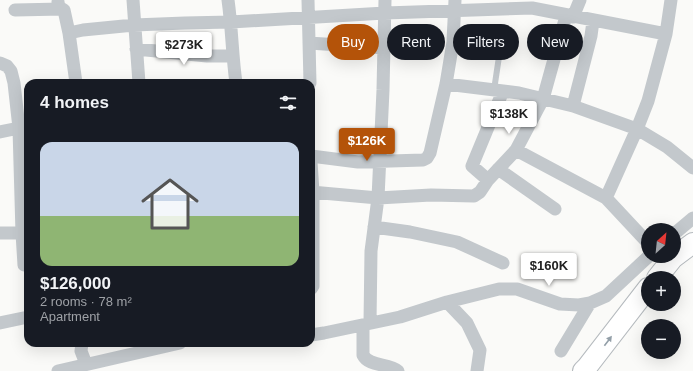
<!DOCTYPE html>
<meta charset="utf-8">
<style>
body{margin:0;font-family:Helvetica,sans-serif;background:#242831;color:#f1f3f6;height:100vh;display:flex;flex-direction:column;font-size:15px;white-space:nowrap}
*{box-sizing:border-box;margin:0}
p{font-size:13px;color:#9ea1a6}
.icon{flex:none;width:22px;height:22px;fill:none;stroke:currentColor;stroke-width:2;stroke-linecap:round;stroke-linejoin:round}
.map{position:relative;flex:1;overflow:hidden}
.panel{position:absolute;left:24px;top:79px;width:291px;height:268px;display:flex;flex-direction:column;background:#171b24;border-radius:12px;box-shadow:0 4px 16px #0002}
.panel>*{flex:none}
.top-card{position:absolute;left:327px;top:24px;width:306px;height:36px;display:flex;gap:8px}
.needle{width:26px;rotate:27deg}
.tools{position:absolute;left:641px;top:223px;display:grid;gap:8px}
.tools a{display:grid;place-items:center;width:40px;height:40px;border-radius:50%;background:#171b24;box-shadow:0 4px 16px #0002;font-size:20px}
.price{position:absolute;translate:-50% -34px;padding:0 9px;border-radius:4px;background:#fff;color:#222;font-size:13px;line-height:26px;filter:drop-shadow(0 1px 2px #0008)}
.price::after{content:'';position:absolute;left:50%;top:24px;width:12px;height:9px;margin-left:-6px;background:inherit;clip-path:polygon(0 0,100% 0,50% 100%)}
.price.on{background:#b45309;color:#fff}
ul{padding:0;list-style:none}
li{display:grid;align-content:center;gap:8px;height:212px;padding:0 16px}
li span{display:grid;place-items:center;height:124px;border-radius:12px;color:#555}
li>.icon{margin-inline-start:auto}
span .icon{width:72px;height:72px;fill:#fffc;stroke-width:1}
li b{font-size:17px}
h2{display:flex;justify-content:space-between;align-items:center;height:48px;padding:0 16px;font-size:17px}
.pill{padding:0 14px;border-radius:18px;background:#171b24;box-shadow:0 4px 16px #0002;font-size:14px;line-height:36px}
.pill.on{background:#b45309;color:#fff}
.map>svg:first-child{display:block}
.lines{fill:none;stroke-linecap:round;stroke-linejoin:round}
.primary-casing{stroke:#b5babe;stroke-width:22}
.service{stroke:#c3c8cc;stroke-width:6}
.minor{stroke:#c3c8cc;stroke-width:13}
.primary{stroke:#fff;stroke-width:20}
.oneway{fill:#939fa8}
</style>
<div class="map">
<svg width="693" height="371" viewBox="0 0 693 371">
<rect width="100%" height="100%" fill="#fafaf8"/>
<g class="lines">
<g class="primary-casing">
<path id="primary" d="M657,278L673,258L693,243
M583,371L587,367L648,288"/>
</g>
<path class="service" d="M494,90L500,50"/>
<path class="minor" d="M133,0L139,83
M228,0C232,28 232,55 236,83
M308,0L310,83
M58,2L59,7L64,10L69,33
M15,10L62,9
M566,16L543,99L516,150L606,198L648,243
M573,17L580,0
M309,43L384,48
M136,49L207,56H233
M0,63L7,66L11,71L14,83L19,128L22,233L24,265
M76,83L69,33L83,30L134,25L185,23L231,22L385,13L532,8L666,34
M446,84L519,93L573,106L637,129L667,147L693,168
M573,106L591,36L593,21
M0,132L19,128H26
M311,156L358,162L423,160L427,158L430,153L446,84L453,42L455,0
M311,162L313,192V286L311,289
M498,169L555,209
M488,180L472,166L503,91
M311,192L378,198L431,195L474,196L480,192L488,180L516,150
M606,198L637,129L648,101L666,34L671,0
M374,227L410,232L457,242L503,263
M0,233H28
M674,234L693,218
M447,302L499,289H517L560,304L579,305L590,303L606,296L649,256
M0,323L28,317
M370,323L371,251L378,198L383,90L385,0
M363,325V355C369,367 389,363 398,371
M311,335L324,333L400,317L447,302L467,323L480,350L477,371
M82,343L81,351L86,364
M561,351L590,303
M58,371L180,343"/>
<use href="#primary" class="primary"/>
</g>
<defs><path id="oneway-solid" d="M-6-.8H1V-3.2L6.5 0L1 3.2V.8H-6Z"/></defs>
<use class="oneway" href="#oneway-solid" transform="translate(608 341) rotate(-53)"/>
</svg>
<div class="tools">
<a><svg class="needle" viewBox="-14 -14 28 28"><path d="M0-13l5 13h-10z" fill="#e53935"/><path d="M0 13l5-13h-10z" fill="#9ea1a6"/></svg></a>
<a>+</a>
<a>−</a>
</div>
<b class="price" style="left:184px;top:66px">$273K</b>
<b class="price" style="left:509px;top:135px">$138K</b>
<b class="price on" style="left:367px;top:162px">$126K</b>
<b class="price" style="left:549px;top:287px">$160K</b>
<div class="top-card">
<a class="pill on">Buy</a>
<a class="pill">Rent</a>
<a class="pill">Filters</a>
<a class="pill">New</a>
</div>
<section class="panel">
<h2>4 homes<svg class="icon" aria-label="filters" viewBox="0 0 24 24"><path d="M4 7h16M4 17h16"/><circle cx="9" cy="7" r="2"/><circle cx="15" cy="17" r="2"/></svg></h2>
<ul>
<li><span style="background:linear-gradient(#c9d6e8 60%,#8fb573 0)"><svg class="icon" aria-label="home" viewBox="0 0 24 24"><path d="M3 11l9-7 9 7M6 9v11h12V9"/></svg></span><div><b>$126,000</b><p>2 rooms · 78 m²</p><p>Apartment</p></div></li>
</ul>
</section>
</div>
